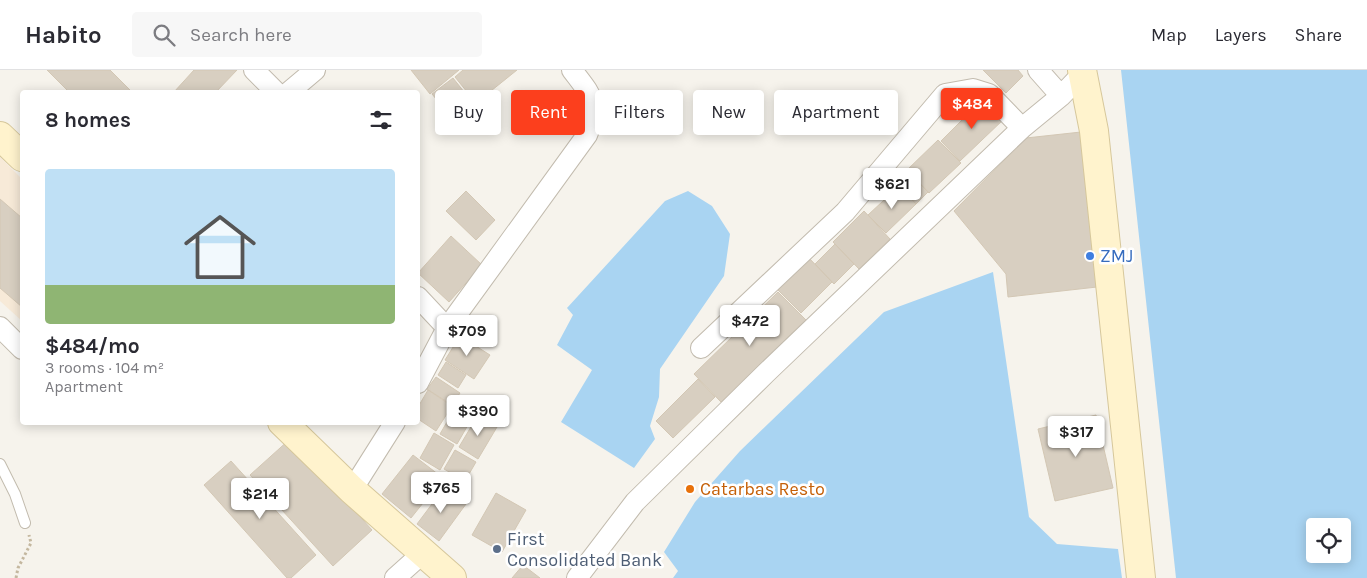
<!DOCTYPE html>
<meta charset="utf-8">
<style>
body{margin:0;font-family:Karla,sans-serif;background:#f7f7f7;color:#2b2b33;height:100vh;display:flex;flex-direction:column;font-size:19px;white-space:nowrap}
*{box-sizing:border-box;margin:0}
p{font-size:16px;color:#7c7c81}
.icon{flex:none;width:28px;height:28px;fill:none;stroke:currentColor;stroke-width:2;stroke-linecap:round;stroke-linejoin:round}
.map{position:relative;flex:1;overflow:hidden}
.sheet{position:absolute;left:20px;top:20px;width:400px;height:335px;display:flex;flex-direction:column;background:#fff;border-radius:5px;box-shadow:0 2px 12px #0003}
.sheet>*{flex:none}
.top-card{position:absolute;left:435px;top:20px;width:475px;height:45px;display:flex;gap:10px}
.controls{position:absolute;left:1306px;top:448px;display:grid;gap:10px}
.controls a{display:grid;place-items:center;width:45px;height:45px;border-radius:5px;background:#fff;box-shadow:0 2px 12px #0003;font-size:25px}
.price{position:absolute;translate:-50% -42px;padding:0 11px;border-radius:5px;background:#fff;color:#222;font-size:16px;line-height:32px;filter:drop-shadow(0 1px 2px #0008)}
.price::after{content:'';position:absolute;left:50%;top:30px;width:15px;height:11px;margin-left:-8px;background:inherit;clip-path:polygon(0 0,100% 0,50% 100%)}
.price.current{background:#fc3f1d;color:#fff}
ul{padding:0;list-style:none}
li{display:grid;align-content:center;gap:10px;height:265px;padding:0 25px}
li span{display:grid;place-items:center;height:155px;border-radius:5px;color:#555}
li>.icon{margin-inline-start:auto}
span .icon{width:90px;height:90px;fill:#fffc;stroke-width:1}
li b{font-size:21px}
h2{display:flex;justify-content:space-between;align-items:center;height:60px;padding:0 25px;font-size:21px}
.chip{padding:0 18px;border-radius:5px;background:#fff;box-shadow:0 2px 12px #0003;font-size:18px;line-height:45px}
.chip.current{background:#fc3f1d;color:#fff}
header{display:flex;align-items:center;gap:30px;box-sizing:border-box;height:70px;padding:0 25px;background:#fff;border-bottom:1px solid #e1e1e2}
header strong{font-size:24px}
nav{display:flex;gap:28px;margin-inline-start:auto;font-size:18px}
.search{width:350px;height:45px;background:#f7f7f7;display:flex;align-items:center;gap:12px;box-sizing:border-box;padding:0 18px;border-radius:5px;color:#7c7c81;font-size:19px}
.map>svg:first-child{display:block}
.commercial{fill:#f7ead8}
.water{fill:#a9d4f2;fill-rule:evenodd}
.building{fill:#d8cfc1;stroke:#d3c7b4}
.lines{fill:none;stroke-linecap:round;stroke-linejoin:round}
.lane-casing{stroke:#c2bbae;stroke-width:12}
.street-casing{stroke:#c2bbae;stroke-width:22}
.secondary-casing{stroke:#d6c79b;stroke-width:30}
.path{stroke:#c4b79f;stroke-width:3;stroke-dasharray:2.5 2.5;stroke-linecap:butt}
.lane{stroke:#fff;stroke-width:10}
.street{stroke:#fff;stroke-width:20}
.secondary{stroke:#fff3cd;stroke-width:28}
.shop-dot{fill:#3f7fe0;stroke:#fff;stroke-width:2}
.food-dot{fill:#e8710a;stroke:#fff;stroke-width:2}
.service-dot{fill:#5c6f8a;stroke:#fff;stroke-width:2}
.labels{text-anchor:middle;stroke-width:5;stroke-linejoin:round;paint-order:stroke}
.shop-label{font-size:18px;fill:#366cbe;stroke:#fff;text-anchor:start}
.food-label{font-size:18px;fill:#c56008;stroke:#fff;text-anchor:start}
.service-label{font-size:18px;fill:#4e5e75;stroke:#fff;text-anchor:start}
</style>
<header>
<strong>Habito</strong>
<div class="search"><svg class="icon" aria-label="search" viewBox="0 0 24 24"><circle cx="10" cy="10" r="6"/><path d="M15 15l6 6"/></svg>Search here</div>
<nav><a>Map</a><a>Layers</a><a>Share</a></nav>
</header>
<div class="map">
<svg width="1367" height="508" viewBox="0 0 1367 508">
<rect width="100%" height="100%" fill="#f6f3ec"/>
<path class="commercial" d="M0,87L22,109V251L0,231Z"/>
<path class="water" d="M1121,0H1367V508H1176ZM1315,456H1342V484H1315Z
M688,121L712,136L730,164L724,206L660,299L659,327L650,356L655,369L634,398L561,352L592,300L557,275L573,245L567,238L665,131Z
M993,202L1029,447L1057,474L1118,479L1122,508H673L678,501L664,482L695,432L740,381L884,242Z"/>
<path class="building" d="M47,0H110L132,22H69Z
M194,0H237L216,22H174Z
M411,0H459L430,24Z
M463,0H517L476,33L455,7Z
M983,0H1018L1023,6L1006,23Z
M453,8L476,37L456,53L432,24Z
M984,28L1004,49L960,91L941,71Z
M1081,62L1097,217L1008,227L1006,204L954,141L1026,68Z
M938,70L961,93L929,123L907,100Z
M905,98L928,122L916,134L893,110Z
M899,116L916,134L886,163L868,145Z
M466,121L495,150L476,170L446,141Z
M0,129L22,148V237L0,218Z
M864,141L890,169L859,199L833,172Z
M451,166L482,195L449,232L418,203Z
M835,174L854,194L834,214L815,194Z
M808,187L832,212L801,243L776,218Z
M778,222L806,250L721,332L694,304Z
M460,266L490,285L474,309L445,290Z
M446,292L466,305L458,318L438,305Z
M436,307L460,323L452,335L427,319Z
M698,309L715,327L673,368L656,351Z
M428,320L452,336L436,361L418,349V337Z
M462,326L479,336L457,374L440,364Z
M478,345L497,357L478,389L459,377Z
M1096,345L1113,418L1055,431L1038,359Z
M434,363L454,375L440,400L420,388Z
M290,369L372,460L333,496L250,405Z
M455,380L476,392L465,411L444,399Z
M413,385L443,408L411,448L382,424Z
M231,391L316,485L291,508H287L204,415Z
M444,418L466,434L439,471L417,454Z
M496,423L526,440L502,482L472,465Z
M523,495L540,508H512Z"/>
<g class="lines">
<g class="lane-casing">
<path id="lane" d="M0,394L15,424L25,453"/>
</g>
<g class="street-casing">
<path id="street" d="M254,0L276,22
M1038,0L1061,26
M289,22L315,0
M418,227L447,258
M0,257L22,279
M701,278L845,142L945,24L973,19L989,24L1022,58
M418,313L447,258L587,65C601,33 591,25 572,0
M352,420L395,352
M395,508L424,482
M577,508L635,432L766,303L1022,58L1061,26L1083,3"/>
</g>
<g class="secondary-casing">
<path id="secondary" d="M1082,0L1094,61L1141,508
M0,66L22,87
M282,352L352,420L452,508"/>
</g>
<path class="path" d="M16,508L18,498L31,473L29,465"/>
<use href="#lane" class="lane"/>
<use href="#street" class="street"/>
<use href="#secondary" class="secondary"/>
</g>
<circle class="shop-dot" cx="1090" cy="186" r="5"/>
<circle class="food-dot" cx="690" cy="419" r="5"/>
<circle class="service-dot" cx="497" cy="479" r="5"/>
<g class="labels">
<g class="shop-label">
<text x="1100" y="192">ZMJ</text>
</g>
<g class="food-label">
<text x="700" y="425">Catarbas Resto</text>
</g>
<g class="service-label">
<text x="507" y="475">First<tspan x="507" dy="21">Consolidated Bank</tspan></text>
</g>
</g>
</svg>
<div class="controls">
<a><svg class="icon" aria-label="locate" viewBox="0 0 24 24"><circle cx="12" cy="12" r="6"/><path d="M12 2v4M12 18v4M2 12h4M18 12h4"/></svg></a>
</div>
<b class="price current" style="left:972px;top:60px">$484</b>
<b class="price" style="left:892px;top:140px">$621</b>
<b class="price" style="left:750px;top:277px">$472</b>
<b class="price" style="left:467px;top:287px">$709</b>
<b class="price" style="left:478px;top:367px">$390</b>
<b class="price" style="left:1076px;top:388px">$317</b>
<b class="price" style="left:441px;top:444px">$765</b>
<b class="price" style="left:260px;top:450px">$214</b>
<div class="top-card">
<a class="chip">Buy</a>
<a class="chip current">Rent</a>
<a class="chip">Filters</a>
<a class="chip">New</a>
<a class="chip">Apartment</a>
</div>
<section class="sheet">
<h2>8 homes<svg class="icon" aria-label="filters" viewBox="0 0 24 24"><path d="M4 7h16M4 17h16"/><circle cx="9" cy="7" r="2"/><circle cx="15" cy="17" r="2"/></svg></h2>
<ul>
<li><span style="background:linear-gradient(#bfe0f5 75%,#8fb573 0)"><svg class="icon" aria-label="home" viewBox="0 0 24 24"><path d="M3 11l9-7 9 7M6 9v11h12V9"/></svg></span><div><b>$484/mo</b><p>3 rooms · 104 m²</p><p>Apartment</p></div></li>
</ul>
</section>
</div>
